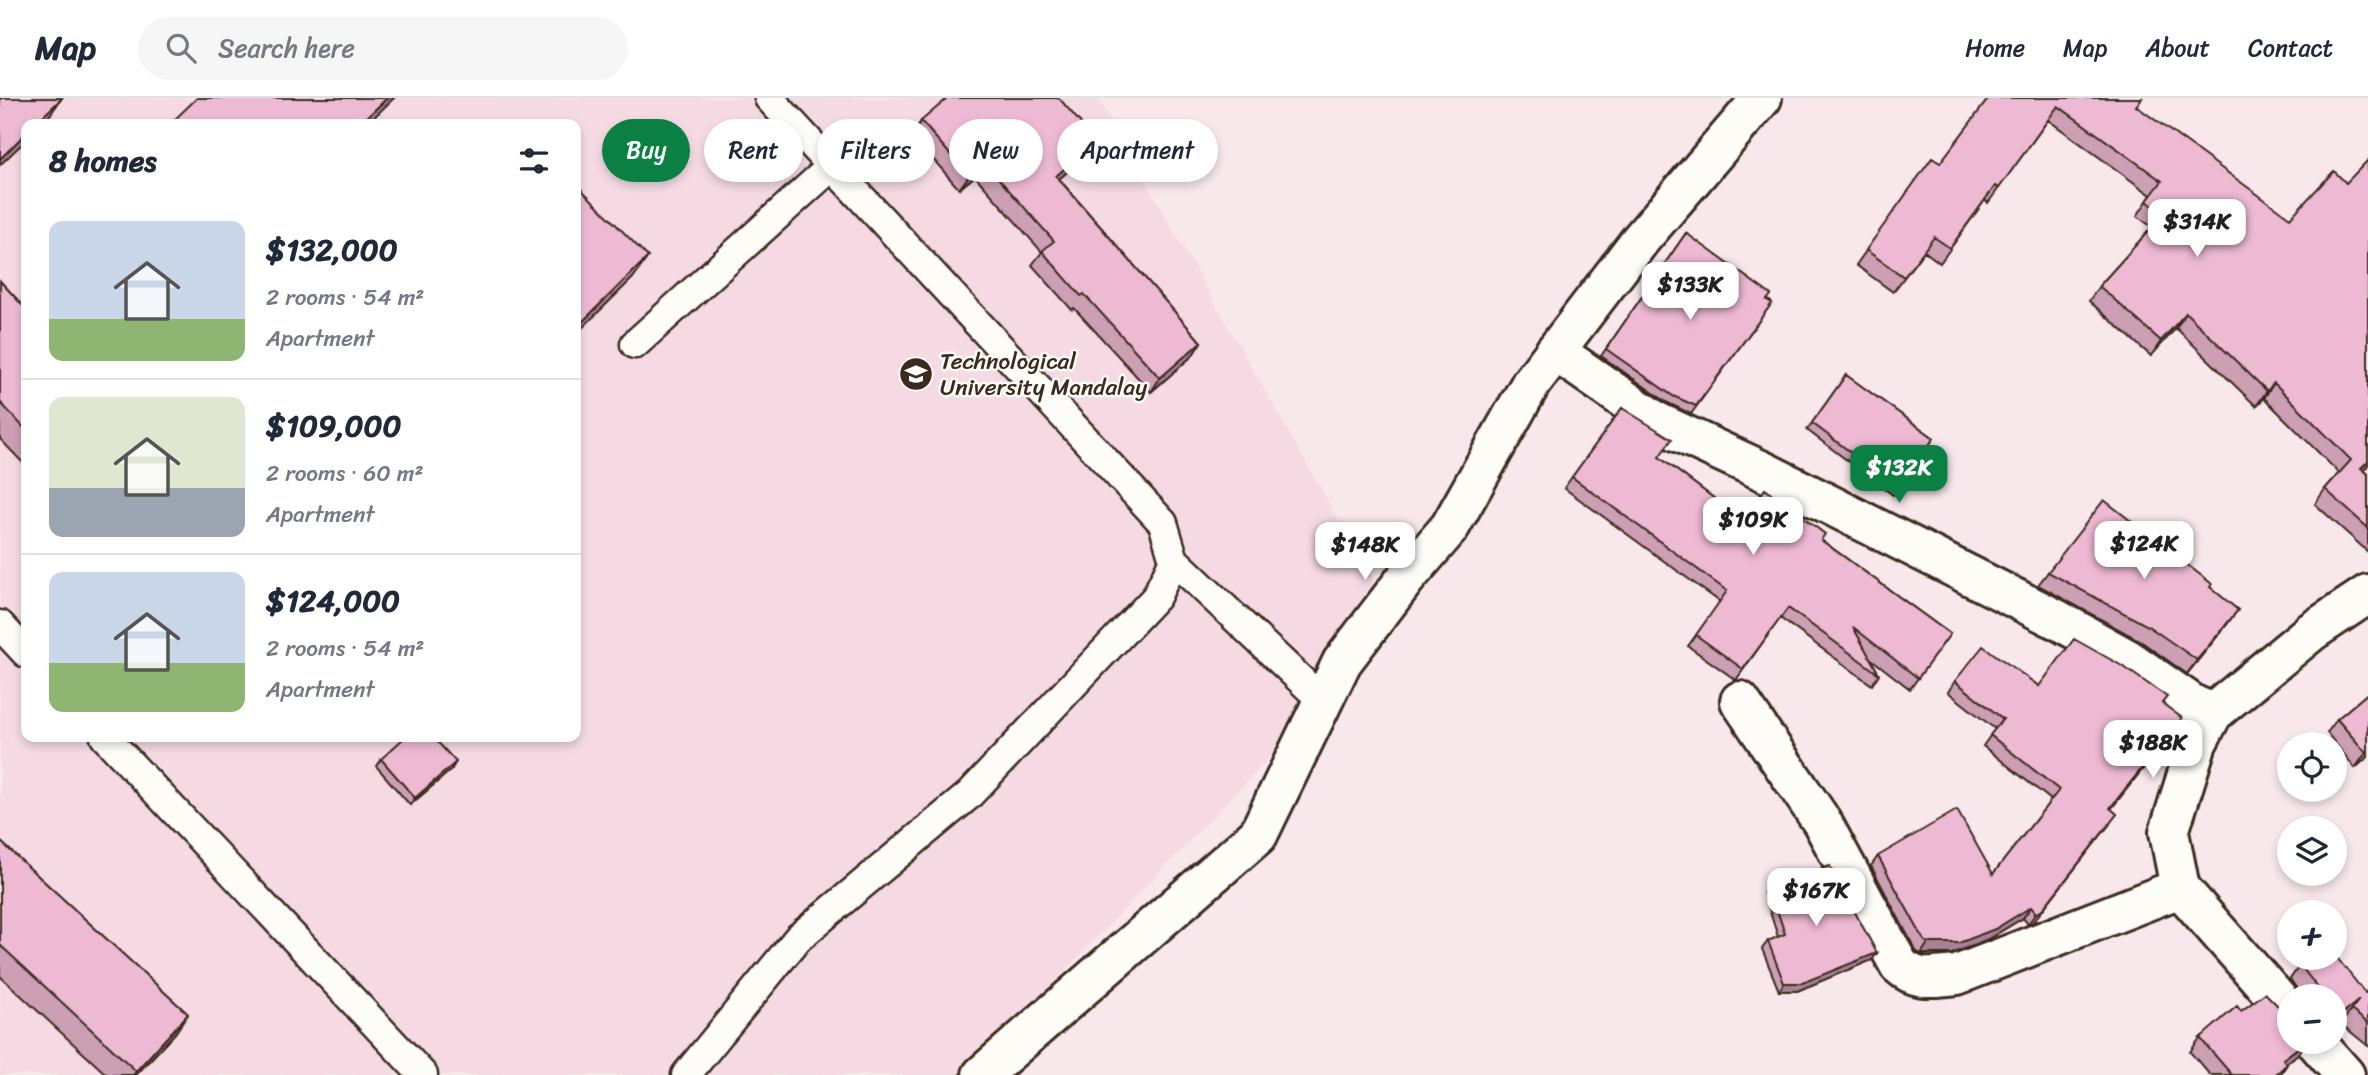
<!DOCTYPE html>
<meta charset="utf-8">
<style>
body{margin:0;font-family:Sriracha,sans-serif;background:#f6f6f7;color:#1f2937;height:100vh;display:flex;flex-direction:column;font-size:26px;white-space:nowrap}
*{box-sizing:border-box;margin:0}
p{font-size:23px;color:#747a83}
.icon{flex:none;width:38px;height:38px;fill:none;stroke:currentColor;stroke-width:2;stroke-linecap:round;stroke-linejoin:round}
.map{position:relative;flex:1;overflow:hidden}
.side{position:absolute;left:21px;top:21px;width:560px;height:623px;display:flex;flex-direction:column;background:#fff;border-radius:14px;box-shadow:0 4px 10px #0003}
.side>*{flex:none}
.guide{position:absolute;left:602px;top:21px;width:665px;height:63px;display:flex;gap:14px}
.buttons{position:absolute;left:2277px;top:634px;display:grid;gap:14px}
.buttons a{display:grid;place-items:center;width:70px;height:70px;border-radius:50%;background:#fff;box-shadow:0 4px 10px #0003;font-size:35px}
.price{position:absolute;translate:-50% -60px;padding:0 16px;border-radius:14px;background:#fff;color:#222;font-size:23px;line-height:46px;filter:drop-shadow(0 2px 4px #0008)}
.price::after{content:'';position:absolute;left:50%;top:42px;width:21px;height:16px;margin-left:-10px;background:inherit;clip-path:polygon(0 0,100% 0,50% 100%)}
.price.on{background:#0b8043;color:#fff}
ul{padding:0;list-style:none}
li{display:flex;align-items:center;gap:21px;height:175px;padding:0 28px}
li+li{border-top:2px solid #e0e1e3}
li span{display:grid;place-items:center;flex:none;width:196px;height:140px;border-radius:14px;color:#555}
li>.icon{margin-inline-start:auto}
span .icon{width:84px;height:84px;fill:#fffc;stroke-width:1}
li b{font-size:30px}
h2{display:flex;justify-content:space-between;align-items:center;height:84px;padding:0 28px;font-size:30px}
.chip{padding:0 24px;border-radius:32px;background:#fff;box-shadow:0 4px 10px #0003;font-size:24px;line-height:63px}
.chip.on{background:#0b8043;color:#fff}
header{display:flex;align-items:center;gap:42px;box-sizing:border-box;height:98px;padding:0 35px;background:#fff;border-bottom:2px solid #e0e1e3}
header strong{font-size:33px}
nav{display:flex;gap:38px;margin-inline-start:auto;font-size:24px}
.search{width:490px;height:63px;background:#f6f6f7;display:flex;align-items:center;gap:18px;box-sizing:border-box;padding:0 24px;border-radius:38px;color:#747a83;font-size:26px}
.map>svg:first-child{display:block}
.built{fill:#f5dae4;fill-rule:evenodd}
.lines{fill:none;stroke-linecap:round;stroke-linejoin:round}
.service-casing{stroke:#3b2a1e;stroke-width:33}
.minor-casing{stroke:#3b2a1e;stroke-width:44}
.service{stroke:#fdfcf7;stroke-width:28}
.minor{stroke:#fdfcf7;stroke-width:38}
.wall{fill:#cd9fb5;stroke:#3b2a1e;stroke-width:2}
.shaded-wall{fill:#a78294;stroke:#3b2a1e;stroke-width:2}
.building{fill:#eeb9d3;stroke:#3b2a1e;stroke-width:2}
.labels{text-anchor:middle;stroke-width:5;stroke-linejoin:round;paint-order:stroke}
.poi-label{font-size:23px;fill:#3b2a1e;stroke:#fdfcf7;text-anchor:start}
</style>
<header>
<strong>Map</strong>
<div class="search"><svg class="icon" aria-label="search" viewBox="0 0 24 24"><circle cx="10" cy="10" r="6"/><path d="M15 15l6 6"/></svg>Search here</div>
<nav><a>Home</a><a>Map</a><a>About</a><a>Contact</a></nav>
</header>
<div class="map">
<svg width="2368" height="977" viewBox="0 0 2368 977">
<rect width="100%" height="100%" fill="#f8e8ec"/>
<filter id="ink" filterUnits="userSpaceOnUse"><feTurbulence type="fractalNoise" baseFrequency=".0143" numOctaves="2"/><feDisplacementMap in="SourceGraphic" scale="14" xChannelSelector="R" yChannelSelector="G"/><feConvolveMatrix kernelMatrix="1 2 1 2 8 2 1 2 1" color-interpolation-filters="sRGB"/></filter>
<g filter="url(#ink)">
<path class="built" d="M0,0H1098L1398,526L965,977H0ZM26,26H576V639H26Z"/>
<g class="lines">
<g class="service-casing">
<path id="service" d="M635,246L832,68
M1174,462L1322,602
M0,527L26,555
M105,639L423,977
M686,977L798,840L969,697L1156,499L1174,462L1163,425L769,0"/>
</g>
<g class="minor-casing">
<path id="minor" d="M1555,253L1657,324L1765,374L2058,522L2128,561L2194,607L2213,615
M1740,603L1822,724L1899,867C1917,884 1933,879 1957,877L2180,790
M2289,914L2180,790L2169,734L2197,645L2213,615L2311,534L2368,496
M2315,943L2345,977
M982,977L1258,737L1342,564L1407,479L1450,429L1531,285L1641,141L1762,0"/>
</g>
<use href="#service" class="service"/>
<use href="#minor" class="minor"/>
</g>
<path class="wall" d="M1989,0L2137,8L2364,372L2368,376V454L2315,406L2325,391L2339,375L2264,300L2256,308L2176,230L2151,258L2089,203L2099,188L2152,129L2137,118L2151,97L2048,22L1988,105L1985,102L1940,165L1924,153L1893,194L1856,167L1932,60L1940,65Z
M921,23L1087,56L1059,81L1201,244L1192,258L1151,294L1074,210L1072,212L1032,167L1042,154L975,78L959,91L912,37Z
M1686,135L1772,205L1691,316L1668,305L1601,258Z
M0,183L26,211V368L0,341Z
M1846,277L1934,340L1893,397L1807,332Z
M1622,310L1659,359L1743,422L1821,442L1950,536L1910,591L1870,560L1879,576L1872,587L1780,520L1736,582L1688,548L1720,504L1564,390Z
M2048,474L2210,489L2228,525L2187,576L2139,542L2038,487Z
M1955,583L2039,588L2163,605L2175,630L2111,711L2110,726L2033,824L2028,826L2023,820L1988,841L1952,856H1921L1916,853L1871,768L1878,758L1993,776L2051,702L1983,648L1995,631L1948,594Z
M2368,595V659L2355,670L2327,635L2337,621Z
M381,661L451,672L410,707L376,668Z
M0,743L188,916L175,935L136,977H107L0,878Z
M1769,788L1877,855L1872,862L1797,893H1779L1762,851L1768,843L1778,839L1764,795Z
M2300,867L2365,895L2368,892V948L2341,926L2346,919L2334,928V898H2302L2290,881Z
M2241,913L2307,943L2298,956L2287,965V966L2280,977H2210L2190,954L2200,940Z"/>
<path class="shaded-wall" d="M62,0L47,21L42,26H35Z
M387,0H394L367,26H360Z
M26,35V42L0,67V61Z
M1096,43L1087,56L1047,92L1056,78Z
M984,64L975,78L959,91L969,78Z
M648,159L633,180L576,236V230Z
M2186,215L2176,230L2151,258L2161,243Z
M1201,244L1192,258L1151,294L1160,280Z
M2274,285L2264,300L2256,308L2267,293Z
M2368,363V368L2351,385L2361,370Z
M2238,512L2228,525L2187,576L2197,562Z
M2182,620L2175,630L2103,721L2110,710Z
M2368,653V659L2355,670L2366,655Z
M456,664L451,672L410,707L415,700Z
M2117,716L2033,824L2028,826L2036,815Z
M2031,809L2023,820L1988,841L1952,856H1921L1928,845Z
M1877,855L1872,862L1797,893H1779L1784,885Z
M2359,902L2346,919L2334,928L2343,915Z
M188,916L175,935L136,977H133Z
M2307,943L2298,956L2274,975L2283,961Z
M2287,966L2280,977H2275Z"/>
<path class="building" d="M0,0H62L35,26H26V35L0,61Z
M197,0H387L360,26H170Z
M948,0H1059L1096,43L1056,78L1201,244L1160,280L1084,196L1081,198L1042,153L1054,143L984,64L969,78L921,23Z
M1989,0H2142L2136,8L2290,120L2334,73L2346,85L2368,62V363L2361,370L2368,376V430L2325,391L2351,362L2274,285L2267,293L2186,215L2161,243L2099,188L2164,116L2147,103L2162,83L2058,8L1999,90L1995,88L1950,150L1934,139L1904,179L1866,152L1932,60L1940,65Z
M576,86L648,159L576,230Z
M1686,135L1771,197L1767,202L1772,205L1696,308L1673,298L1606,251Z
M0,183L26,211V332L0,304Z
M1846,277L1934,340L1898,390L1812,325Z
M1622,310L1672,341L1659,359L1743,422L1765,391L1825,436L1821,442L1950,536L1918,580L1853,529L1879,576L1788,510L1743,571L1696,537L1727,493L1572,379Z
M2104,402L2212,486L2210,489L2238,512L2197,562L2148,528L2048,474Z
M2074,541L2124,569L2167,599L2162,605L2182,620L2110,710L2117,716L2041,813L2036,815L2031,809L1995,831L1959,845H1928L1924,842L1878,758L1957,712L1993,776L2059,692L1990,637L2003,621L1955,583L1983,548L2039,588Z
M2368,595V653L2366,655L2337,621Z
M405,639H433L456,664L415,700L381,661Z
M0,743L188,916L136,973L0,847Z
M1830,768L1877,855L1802,885H1784L1768,843L1785,836L1769,788Z
M2334,856L2365,895L2368,892V925L2351,912L2359,902L2343,915L2334,909V898H2320L2321,894L2300,867L2310,859H2334Z
M2265,895L2289,919V943H2307L2283,961L2287,966L2275,977H2232L2200,940L2237,908L2241,913Z"/>
</g>
<defs>
<g id="university-disc" transform="scale(1.75)"><circle r="9.5" fill="#3b2a1e" stroke="#fdfcf7"/><path d="M0-5L7-2L0 1L-7-2ZM-4 1L0 2.5L4 1V4Q0 6-4 4Z" fill="#fff"/></g>
</defs>
<g fill-rule="evenodd">
<use href="#university-disc" x="916" y="276"/>
</g>
<g class="labels">
<g class="poi-label">
<text x="940" y="271">Technological<tspan x="940" dy="26">University Mandalay</tspan></text>
</g>
</g>
</svg>
<div class="buttons">
<a><svg class="icon" aria-label="locate" viewBox="0 0 24 24"><circle cx="12" cy="12" r="6"/><path d="M12 2v4M12 18v4M2 12h4M18 12h4"/></svg></a>
<a><svg class="icon" aria-label="layers" viewBox="0 0 24 24"><path d="M12 4l9 5-9 5-9-5zM3 14l9 5 9-5"/></svg></a>
<a>+</a>
<a>−</a>
</div>
<b class="price" style="left:2197px;top:161px">$314K</b>
<b class="price" style="left:1690px;top:224px">$133K</b>
<b class="price on" style="left:1899px;top:407px">$132K</b>
<b class="price" style="left:1753px;top:459px">$109K</b>
<b class="price" style="left:2144px;top:483px">$124K</b>
<b class="price" style="left:1365px;top:484px">$148K</b>
<b class="price" style="left:2153px;top:682px">$188K</b>
<b class="price" style="left:1816px;top:830px">$167K</b>
<div class="guide">
<a class="chip on">Buy</a>
<a class="chip">Rent</a>
<a class="chip">Filters</a>
<a class="chip">New</a>
<a class="chip">Apartment</a>
</div>
<section class="side">
<h2>8 homes<svg class="icon" aria-label="filters" viewBox="0 0 24 24"><path d="M4 7h16M4 17h16"/><circle cx="9" cy="7" r="2"/><circle cx="15" cy="17" r="2"/></svg></h2>
<ul>
<li><span style="background:linear-gradient(#c9d6e8 70%,#8fb573 0)"><svg class="icon" aria-label="home" viewBox="0 0 24 24"><path d="M3 11l9-7 9 7M6 9v11h12V9"/></svg></span><div><b>$132,000</b><p>2 rooms · 54 m²</p><p>Apartment</p></div></li>
<li><span style="background:linear-gradient(#dfe7d0 65%,#9aa5b1 0)"><svg class="icon" aria-label="home" viewBox="0 0 24 24"><path d="M3 11l9-7 9 7M6 9v11h12V9"/></svg></span><div><b>$109,000</b><p>2 rooms · 60 m²</p><p>Apartment</p></div></li>
<li><span style="background:linear-gradient(#c9d6e8 65%,#8fb573 0)"><svg class="icon" aria-label="home" viewBox="0 0 24 24"><path d="M3 11l9-7 9 7M6 9v11h12V9"/></svg></span><div><b>$124,000</b><p>2 rooms · 54 m²</p><p>Apartment</p></div></li>
</ul>
</section>
</div>
